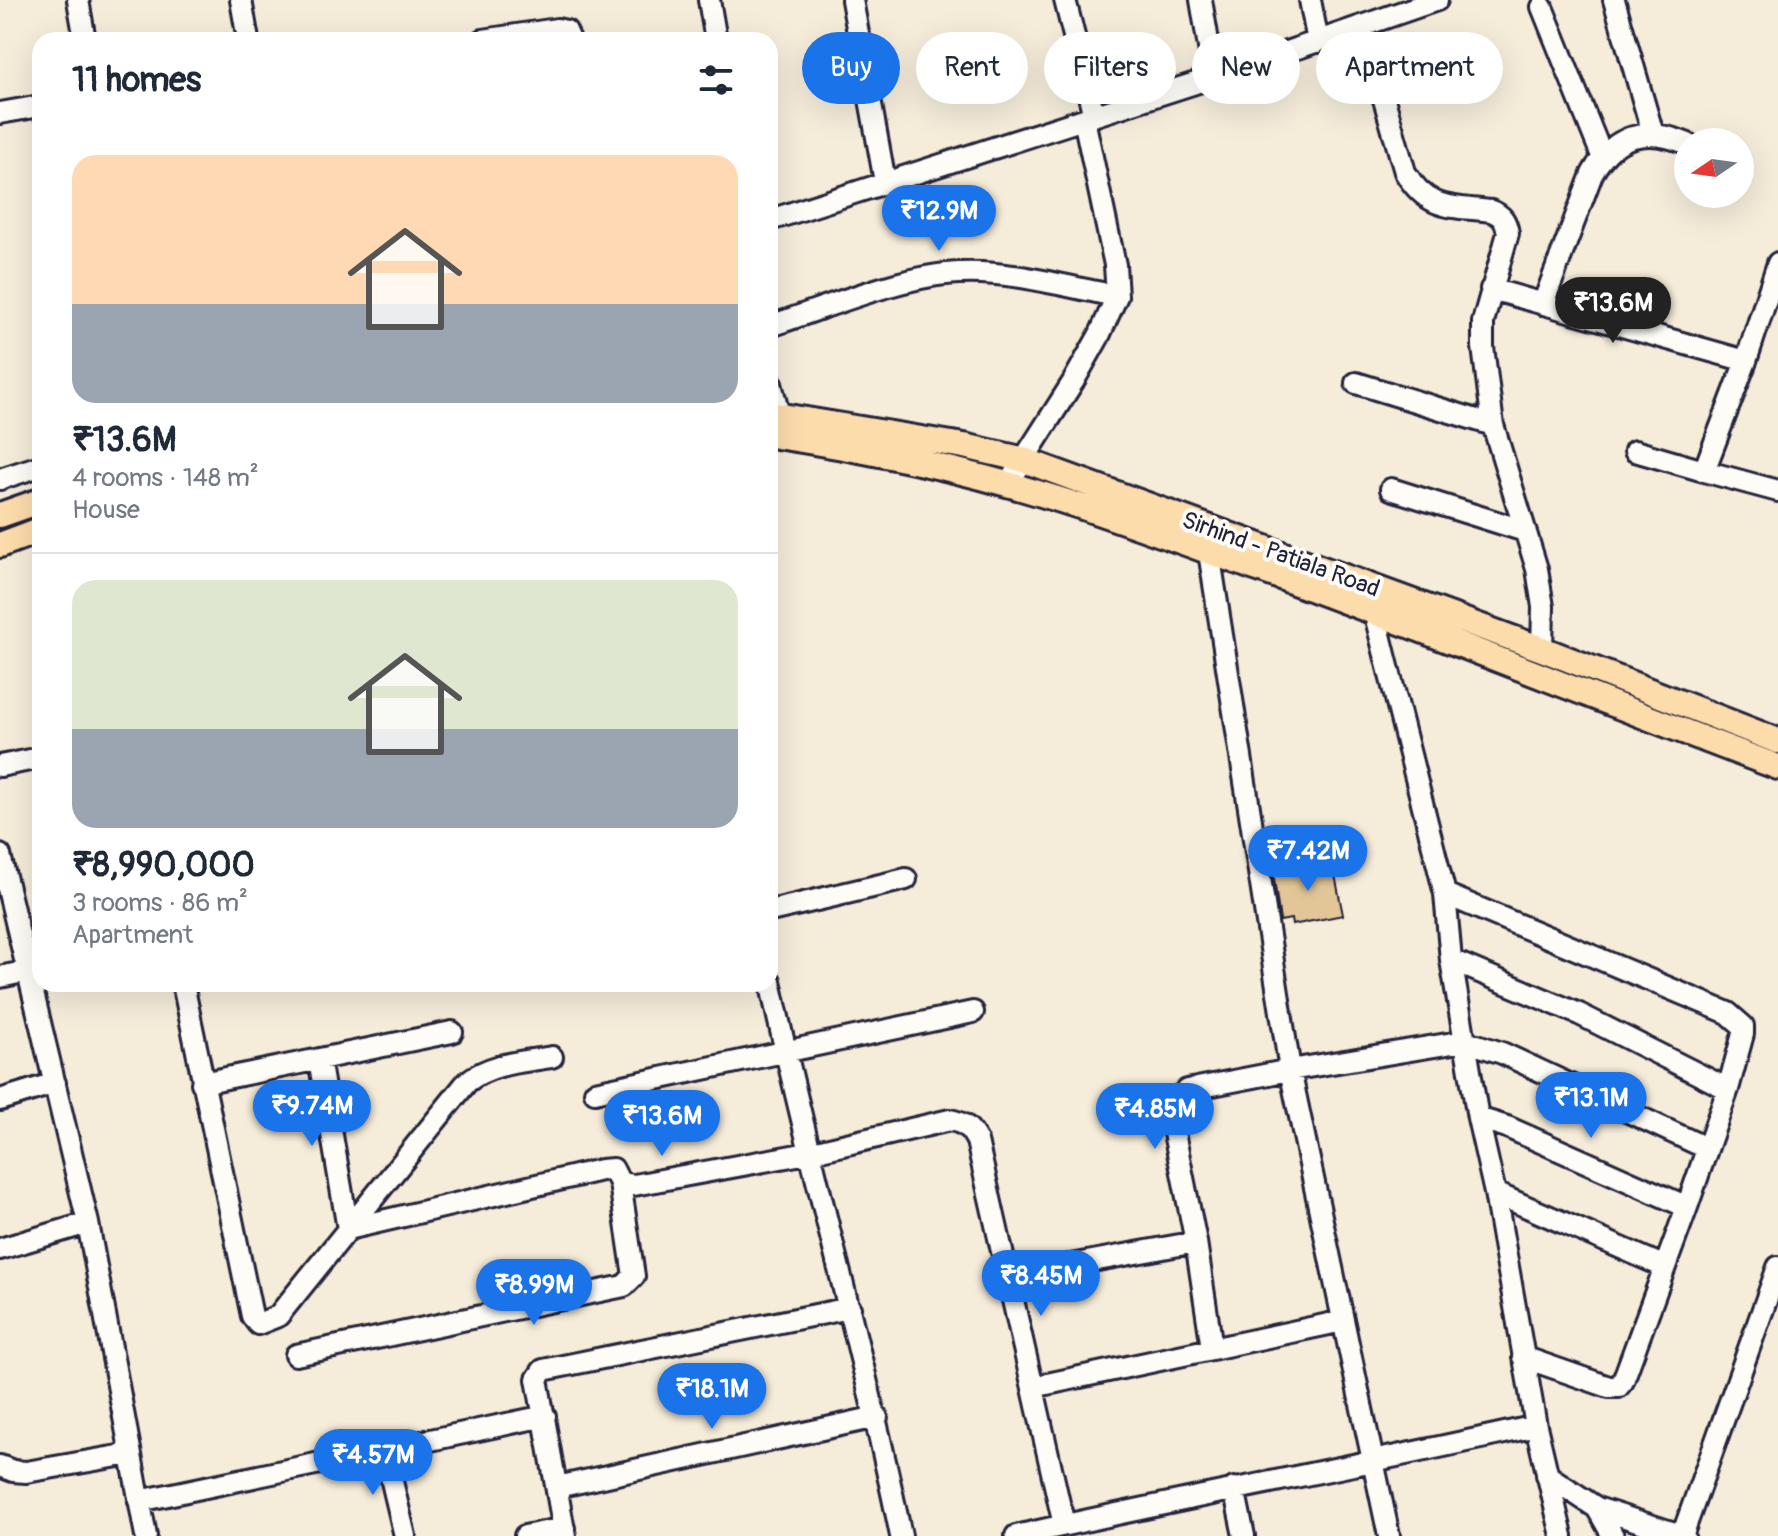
<!DOCTYPE html>
<meta charset="utf-8">
<style>
body{margin:0;font-family:Pangolin,sans-serif;background:#f6f6f7;color:#1f2937;height:100vh;display:flex;flex-direction:column;font-size:30px;white-space:nowrap}
*{box-sizing:border-box;margin:0}
p{font-size:26px;color:#747a83}
.icon{flex:none;width:44px;height:44px;fill:none;stroke:currentColor;stroke-width:2;stroke-linecap:round;stroke-linejoin:round}
.map{position:relative;flex:1;overflow:hidden}
.details{position:absolute;left:32px;top:32px;width:746px;height:960px;display:flex;flex-direction:column;background:#fff;border-radius:24px;box-shadow:0 8px 32px #0002}
.details>*{flex:none}
.banner{position:absolute;left:802px;top:32px;width:760px;height:72px;display:flex;gap:16px}
.needle{width:52px;rotate:257deg}
.fabs{position:absolute;left:1674px;top:128px;display:grid;gap:16px}
.fabs a{display:grid;place-items:center;width:80px;height:80px;border-radius:50%;background:#fff;box-shadow:0 8px 32px #0002;font-size:40px}
.price{position:absolute;translate:-50% -68px;padding:0 18px;border-radius:28px;background:#1a73e8;color:#fff;font-size:26px;line-height:52px;filter:drop-shadow(0 2px 4px #0008)}
.price::after{content:'';position:absolute;left:50%;top:48px;width:24px;height:18px;margin-left:-12px;background:inherit;clip-path:polygon(0 0,100% 0,50% 100%)}
.price.selected{background:#222;color:#fff}
ul{padding:0;list-style:none}
li{display:grid;align-content:center;gap:16px;height:424px;padding:0 40px}
li+li{border-top:2px solid #e0e1e3}
li span{display:grid;place-items:center;height:248px;border-radius:24px;color:#555}
li>.icon{margin-inline-start:auto}
span .icon{width:144px;height:144px;fill:#fffc;stroke-width:1}
li b{font-size:34px}
h2{display:flex;justify-content:space-between;align-items:center;height:96px;padding:0 40px;font-size:34px}
.chip{padding:0 28px;border-radius:36px;background:#fff;box-shadow:0 8px 32px #0002;font-size:28px;line-height:72px}
.chip.selected{background:#1a73e8;color:#fff}
.map>svg:first-child{display:block}
.building{fill:#e2c697;stroke:#22223b;stroke-width:2}
.lines{fill:none;stroke-linecap:round;stroke-linejoin:round}
.minor-casing{stroke:#22223b;stroke-width:26}
.major-casing{stroke:#22223b;stroke-width:30}
.minor{stroke:#fdfcf7;stroke-width:20}
.major{stroke:#fddcac;stroke-width:24}
.labels{text-anchor:middle;stroke-width:8;stroke-linejoin:round;paint-order:stroke}
.street-label{font-size:24px;fill:#22223b;stroke:#fdfcf7}
</style>
<div class="map">
<svg width="1778" height="1536" viewBox="0 0 1778 1536">
<rect width="100%" height="100%" fill="#f5ecda"/>
<filter id="ink" filterUnits="userSpaceOnUse"><feTurbulence type="fractalNoise" baseFrequency=".0125" numOctaves="2"/><feDisplacementMap in="SourceGraphic" scale="16" xChannelSelector="R" yChannelSelector="G"/><feConvolveMatrix kernelMatrix="1 2 1 2 8 2 1 2 1" color-interpolation-filters="sRGB"/></filter>
<g filter="url(#ink)">
<path class="building" d="M1332,860L1343,915L1292,925L1291,919L1280,921L1273,872Z"/>
<g class="lines">
<g class="minor-casing">
<path id="minor" d="M78,0L85,40
M241,0L248,40
M709,0L716,40
M852,0L885,182
M1065,0L1094,116
M1201,0L1214,77
M1310,0L1318,42
M1614,0L1653,134
M1542,7L1602,156
M1363,27L1405,172C1428,211 1451,206 1491,211C1503,215 1506,222 1508,233L1483,322V347L1493,425L1537,569L1543,607L1542,649
M483,40L557,29L566,31L570,40
M0,113L40,106
M770,220L1214,77L1437,0
M1491,289L1746,361
M1543,304L1592,174C1614,134 1646,126 1688,144
M770,326C825,308 903,275 959,273C1011,270 1066,287 1117,296
M770,380L779,415
M1356,383L1493,425
M1635,451L1704,471L1746,361L1778,263
M1704,471L1778,491
M0,479L40,466
M1008,484L1073,382L1099,336L1117,296L1115,265L1084,119
M1391,489L1525,531
M1209,552L1290,1070L1389,1536
M1374,611L1445,894L1451,960L1478,1118L1495,1193L1536,1426L1562,1536
M0,766L40,758
M0,855L88,1223L146,1536
M1445,894L1728,1013L1743,1026V1034L1728,1089L1687,1207L1623,1381L1618,1387H1609L1523,1357
M770,911L906,879
M1451,960L1579,1014L1728,1089
M0,977L28,971
M770,981C810,1167 863,1349 901,1536
M183,984L252,1316L258,1324L278,1316L467,1082C491,1063 522,1062 552,1057
M319,1059L348,1229L601,1170L613,1169L620,1183L634,1185L808,1153L950,1120C965,1123 970,1128 977,1141L1064,1525
M202,1083L452,1032
M595,1092L973,1012
M0,1100L55,1083
M1478,1118L1507,1127L1687,1207
M1495,1193L1665,1267
M0,1249L88,1223
M1010,1276L1196,1242
M1212,1348L1196,1242L1172,1123C1171,1107 1174,1100 1187,1090L1290,1070L1465,1041L1502,1053L1706,1148
M296,1355L624,1286L634,1276L620,1183
M1033,1387L1343,1321
M384,1448L405,1536
M0,1466L13,1471L26,1472L130,1454
M1547,1475L1597,1508L1613,1536
M557,1487L877,1417
M1234,1488L1244,1536
M139,1501L545,1416
M1597,1508L1684,1536
M525,1536L564,1528
M565,1536L537,1379L543,1370L850,1308
M1016,1536C1188,1497 1363,1465 1536,1426
M1682,1536L1778,1267"/>
</g>
<g class="major-casing">
<path id="major" d="M770,414L964,446L1021,459L1542,649L1778,741
M770,435C849,447 929,462 1007,484C1090,507 1177,540 1258,569C1433,632 1604,702 1778,767
M0,515L40,501
M0,545L40,530"/>
</g>
<use href="#minor" class="minor"/>
<use href="#major" class="major"/>
</g>
</g>
<g class="labels">
<g class="street-label">
<text transform="translate(1281 554) rotate(20)" y="8">Sirhind - Patiala Road</text>
</g>
</g>
</svg>
<div class="fabs">
<a><svg class="needle" viewBox="-14 -14 28 28"><path d="M0-13l5 13h-10z" fill="#e53935"/><path d="M0 13l5-13h-10z" fill="#747a83"/></svg></a>
</div>
<b class="price" style="left:939px;top:253px">₹12.9M</b>
<b class="price selected" style="left:1613px;top:345px">₹13.6M</b>
<b class="price" style="left:1308px;top:893px">₹7.42M</b>
<b class="price" style="left:1591px;top:1140px">₹13.1M</b>
<b class="price" style="left:312px;top:1148px">₹9.74M</b>
<b class="price" style="left:1155px;top:1151px">₹4.85M</b>
<b class="price" style="left:662px;top:1158px">₹13.6M</b>
<b class="price" style="left:1041px;top:1318px">₹8.45M</b>
<b class="price" style="left:534px;top:1327px">₹8.99M</b>
<b class="price" style="left:712px;top:1431px">₹18.1M</b>
<b class="price" style="left:373px;top:1497px">₹4.57M</b>
<div class="banner">
<a class="chip selected">Buy</a>
<a class="chip">Rent</a>
<a class="chip">Filters</a>
<a class="chip">New</a>
<a class="chip">Apartment</a>
</div>
<section class="details">
<h2>11 homes<svg class="icon" aria-label="filters" viewBox="0 0 24 24"><path d="M4 7h16M4 17h16"/><circle cx="9" cy="7" r="2"/><circle cx="15" cy="17" r="2"/></svg></h2>
<ul>
<li><span style="background:linear-gradient(#ffd9b3 60%,#9aa5b1 0)"><svg class="icon" aria-label="home" viewBox="0 0 24 24"><path d="M3 11l9-7 9 7M6 9v11h12V9"/></svg></span><div><b>₹13.6M</b><p>4 rooms · 148 m²</p><p>House</p></div></li>
<li><span style="background:linear-gradient(#dfe7d0 60%,#9aa5b1 0)"><svg class="icon" aria-label="home" viewBox="0 0 24 24"><path d="M3 11l9-7 9 7M6 9v11h12V9"/></svg></span><div><b>₹8,990,000</b><p>3 rooms · 86 m²</p><p>Apartment</p></div></li>
</ul>
</section>
</div>
